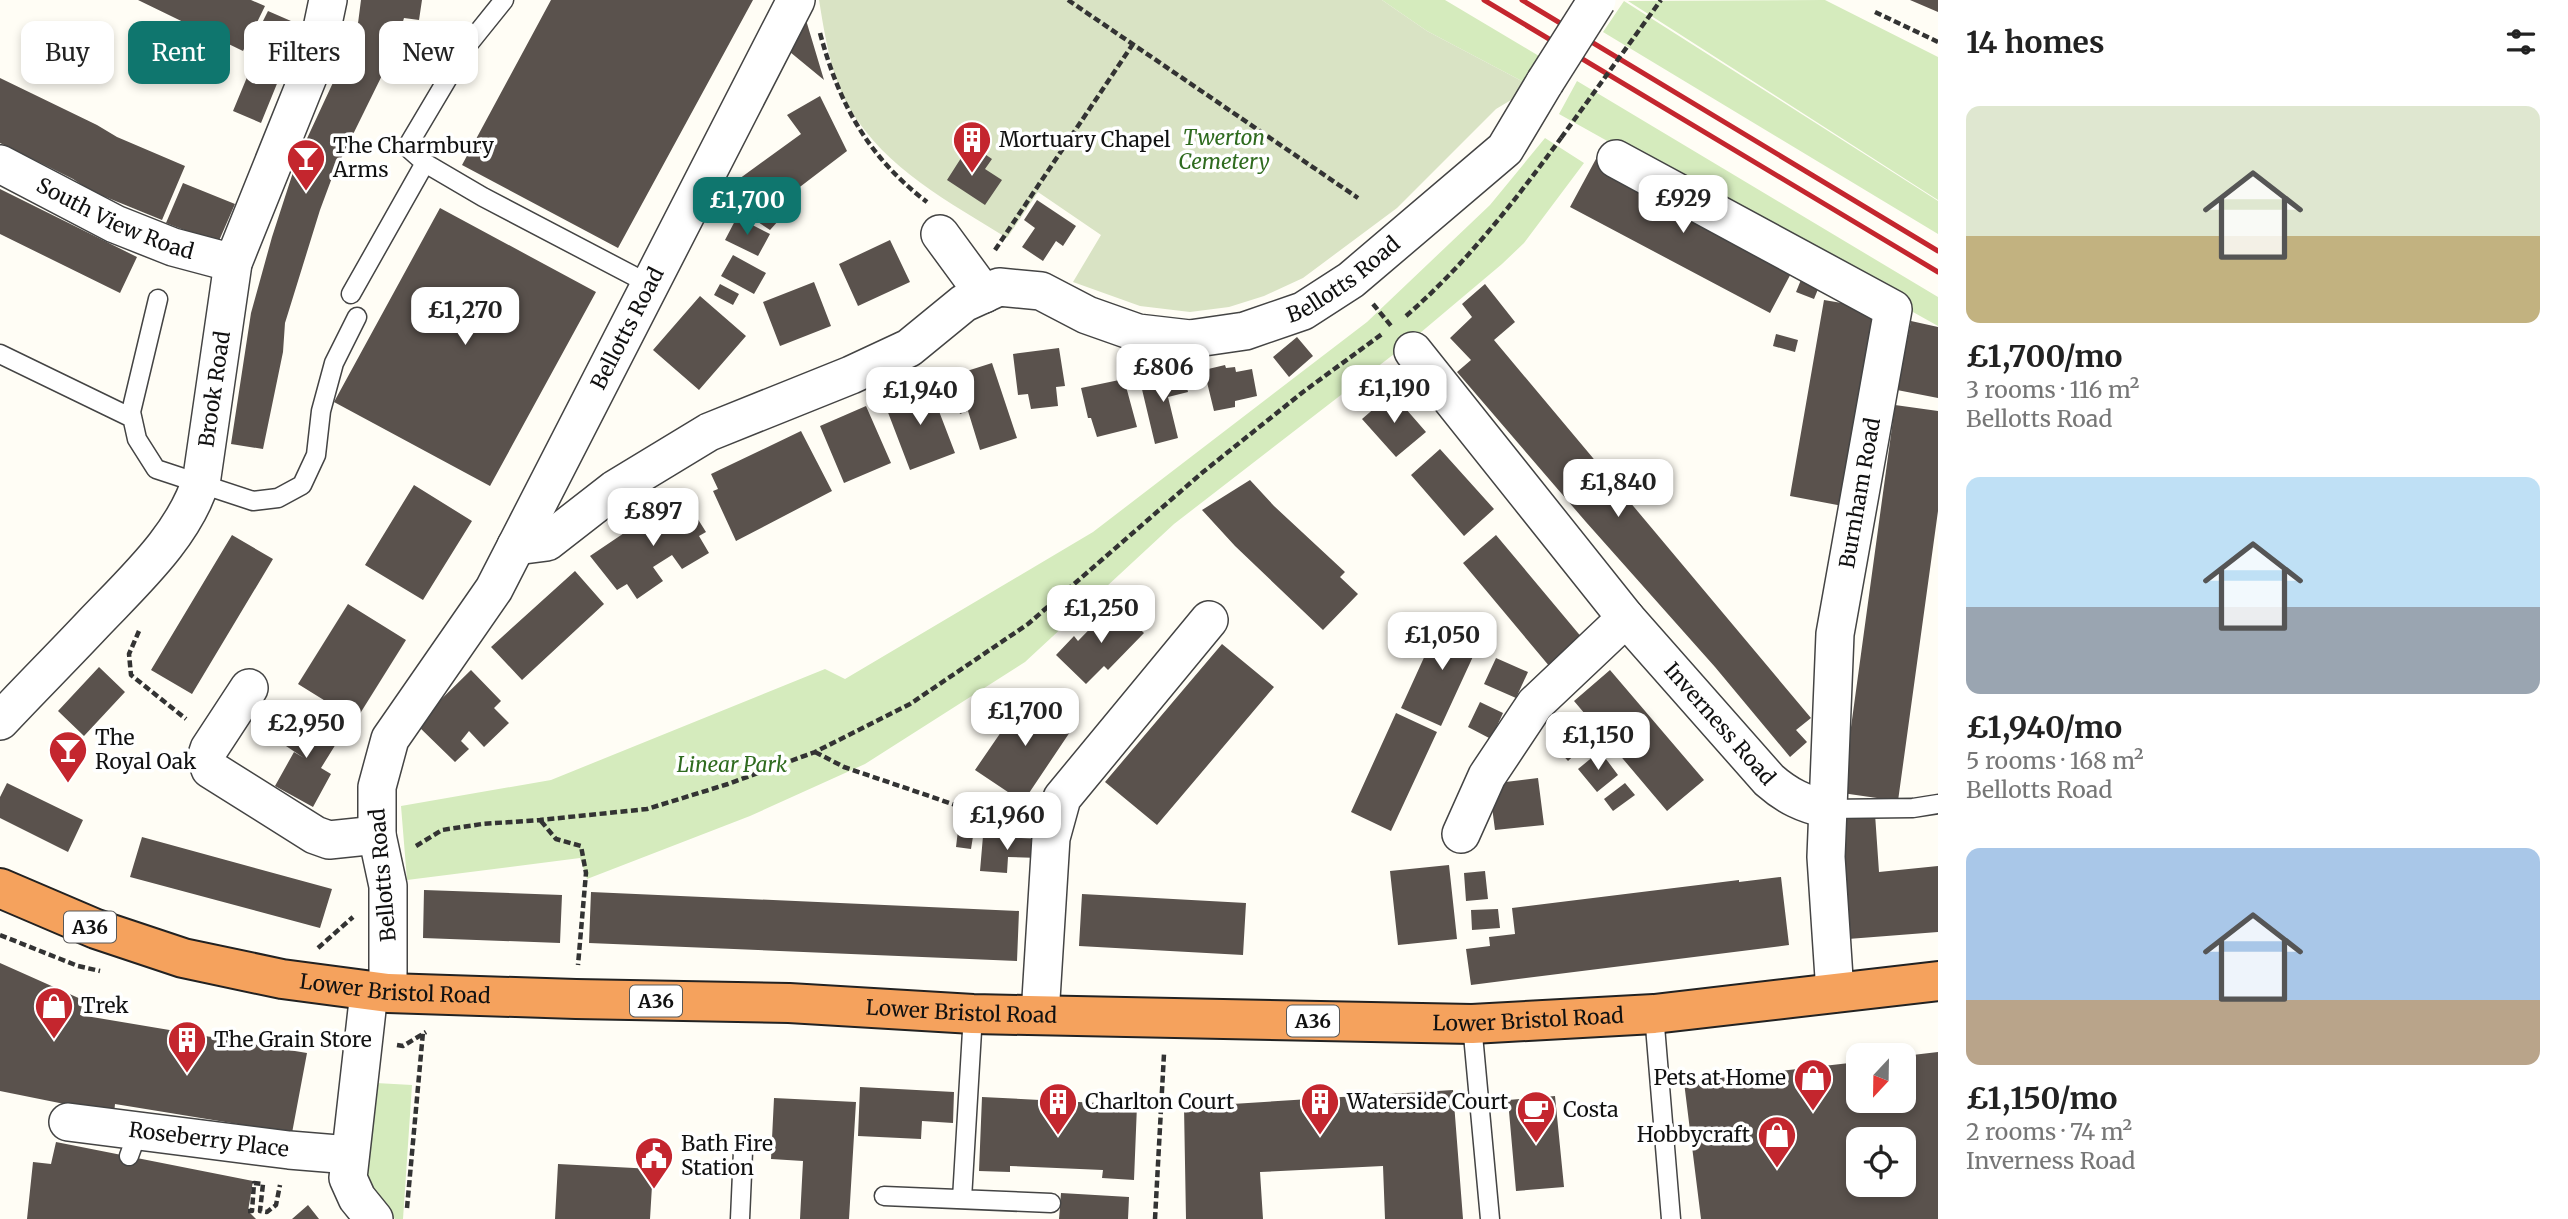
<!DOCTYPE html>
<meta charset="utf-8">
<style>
body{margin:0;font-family:Merriweather,serif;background:#f6f6f6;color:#222;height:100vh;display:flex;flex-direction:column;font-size:26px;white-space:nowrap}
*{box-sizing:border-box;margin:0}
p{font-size:23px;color:#767676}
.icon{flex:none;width:38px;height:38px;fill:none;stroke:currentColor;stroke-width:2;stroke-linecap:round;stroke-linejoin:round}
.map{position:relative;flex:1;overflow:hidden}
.sheet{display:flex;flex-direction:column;background:#fff;width:630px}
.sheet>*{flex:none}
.banner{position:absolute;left:21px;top:21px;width:665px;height:63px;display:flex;gap:14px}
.needle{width:46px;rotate:202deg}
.buttons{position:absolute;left:1846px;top:1043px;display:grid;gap:14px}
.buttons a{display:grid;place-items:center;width:70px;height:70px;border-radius:14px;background:#fff;box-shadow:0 4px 10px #0003;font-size:35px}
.price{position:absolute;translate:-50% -60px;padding:0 16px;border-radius:14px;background:#fff;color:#222;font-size:23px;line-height:46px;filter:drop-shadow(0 2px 4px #0008)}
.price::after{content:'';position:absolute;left:50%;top:42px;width:21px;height:16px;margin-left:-10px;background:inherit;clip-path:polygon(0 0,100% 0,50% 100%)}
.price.selected{background:#0f766e;color:#fff}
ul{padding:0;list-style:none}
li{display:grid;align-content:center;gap:14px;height:371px;padding:0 28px}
li span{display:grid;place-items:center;height:217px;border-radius:14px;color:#555}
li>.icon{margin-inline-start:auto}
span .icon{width:126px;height:126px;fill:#fffc;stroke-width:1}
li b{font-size:30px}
h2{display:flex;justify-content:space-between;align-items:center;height:84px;padding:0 28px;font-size:30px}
.chip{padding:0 24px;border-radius:14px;background:#fff;box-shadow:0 4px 10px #0003;font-size:24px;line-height:63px}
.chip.selected{background:#0f766e;color:#fff}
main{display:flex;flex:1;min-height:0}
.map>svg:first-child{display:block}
.green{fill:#d5ebbd}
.cemetery{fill:#d9e3c4}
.building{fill:#5a524d;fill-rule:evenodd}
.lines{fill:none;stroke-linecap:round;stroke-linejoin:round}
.lane-casing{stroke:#444;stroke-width:21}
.street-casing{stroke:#444;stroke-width:40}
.highway-casing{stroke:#222;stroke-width:42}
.path{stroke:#333;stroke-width:4.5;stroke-dasharray:7 3.5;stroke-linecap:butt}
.lane{stroke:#fff;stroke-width:18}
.street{stroke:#fff;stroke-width:37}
.highway{stroke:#f5a25d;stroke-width:38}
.rail{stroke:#c4262e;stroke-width:5}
.street-bridge-casing{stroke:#444;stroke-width:40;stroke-linecap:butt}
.path-bridge{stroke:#333;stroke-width:4.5;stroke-dasharray:7 3.5;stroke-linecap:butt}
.street-bridge{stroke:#fff;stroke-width:37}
.labels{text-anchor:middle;stroke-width:7;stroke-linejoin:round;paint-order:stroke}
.shield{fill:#fff;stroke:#585858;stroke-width:2}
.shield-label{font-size:19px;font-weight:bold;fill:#111}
.park-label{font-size:21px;font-style:italic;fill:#2f6b1f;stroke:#fff}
.poi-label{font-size:21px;fill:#111;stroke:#fff;text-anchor:start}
.street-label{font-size:21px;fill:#111;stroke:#fff}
</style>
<main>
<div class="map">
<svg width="1938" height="1219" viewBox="0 0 1938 1219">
<rect width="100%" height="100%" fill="#fffdf5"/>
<path class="green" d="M1382,0H1445L1549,62L1531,86L1427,31Z
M1825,0L1938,57V200L1628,1Z
M1624,1L1938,201V234L1603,32Z
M1577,81L1938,297V326L1559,114Z
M1545,138L1584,163L1524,243L1502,264L1407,344L1174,524L1025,662L865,764L750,816L587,879L580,858L407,880L401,806L551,780L825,669L845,679L1093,532L1367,322L1490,205Z
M376,1083L412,1085L403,1219H395L369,1189L364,1177Z"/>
<path class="cemetery" d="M819,0H1382L1427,31L1531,86L1526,91L1496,109L1397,208L1303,278L1264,296L1229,307L1190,312L1140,306L1073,282L1101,235L1038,192L1007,238C949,202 886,169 850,109C831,77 825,36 819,0Z"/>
<path class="building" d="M138,0H251L265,6L243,51Z
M361,0H422L419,20L404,18L395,49L333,175L320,210L285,323L283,352L263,449L231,444L251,313L272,237L297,160L357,31Z
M551,0H753L618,248L462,165Z
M1910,0H1938V12Z
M268,11L291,21L276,54L252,43Z
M806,20L824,80L790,52Z
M257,53L285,64L261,123L233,111Z
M0,78L97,125L117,137L185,166L162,220L91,191L73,179L0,143Z
M820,96L847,151L767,212L779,220L770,230L717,195L801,134L787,115Z
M970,144L992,159L985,169L1002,180L985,205L947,180Z
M1597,157L1796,264L1770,313L1570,207Z
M183,183L235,204L218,243L166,223Z
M0,189L137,257L120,293L0,234Z
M1037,200L1076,226L1063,246L1056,241L1043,261L1022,247L1035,228L1024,220Z
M440,208L596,292L490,486L334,402Z
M737,217L770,234L758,256L725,240Z
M890,240L910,282L858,306L839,264Z
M733,255L766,273L754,294L721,276Z
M1805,270L1823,277L1814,299L1796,292Z
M814,282L831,326L780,346L763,302Z
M720,284L739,294L733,305L714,295Z
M1485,284L1515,322L1494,340L1811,718L1796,730L1807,742L1790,757L1715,667L1586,522L1457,372L1471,360L1450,338L1472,317L1462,304Z
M700,296L746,336L699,390L653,350Z
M1824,300L1883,310L1848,507L1790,496Z
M1911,321L1938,327V398L1897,390Z
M1776,334L1798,340L1795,352L1773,346Z
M1297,337L1313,356L1289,377L1273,357Z
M1059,348L1065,386L1056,387L1058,406L1031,409L1028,394L1018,395L1013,354Z
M992,363L1017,438L980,450L968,411L960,414L948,377Z
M1225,365L1226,368L1235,367L1236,372L1252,369L1257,396L1235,401V407L1214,411L1204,370Z
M1183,371L1188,392L1168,397L1178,438L1155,444L1140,381Z
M1124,379L1137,427L1097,437L1091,418H1088L1081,388Z
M929,385L955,453L910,470L884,402Z
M1392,393L1426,432L1396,457L1362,419Z
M1895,405L1938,411V511L1898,801L1842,793Z
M866,406L891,463L844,483L820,426Z
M801,431L832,491L736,541L713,491L718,489L711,474Z
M1440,449L1494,509L1464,536L1411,475Z
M1250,480L1274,506L1345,572L1340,577L1358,594L1323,630L1235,546L1202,510Z
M414,485L472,521L423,600L365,565Z
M682,494L706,532L699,536L709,553L682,569L672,555L653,567L663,581L637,599L627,584L617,590L590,556Z
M232,535L273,559L192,694L151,670Z
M1496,535L1583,639L1550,667L1463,563Z
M575,571L604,604L522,680L491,647Z
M348,604L406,640L356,720L298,684Z
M1114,604L1144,633L1108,670L1104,666L1086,684L1056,655L1074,636L1078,641Z
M1442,618L1482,637L1441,726L1401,708Z
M1222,644L1274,687L1157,825L1105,782Z
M1496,658L1528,672L1516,698L1484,684Z
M99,667L125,692L84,736L58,711Z
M471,670L501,701L494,708L509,723L484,747L469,731L461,741L469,749L455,762L416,724Z
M1610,670L1704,780L1667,811L1574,701Z
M1027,694L1074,726L1023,802L975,770Z
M1480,702L1503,713L1491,739L1468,727Z
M298,712L339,739L321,768L331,774L313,807L275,786L294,752L304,758L280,742Z
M1396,713L1437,732L1391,831L1351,812Z
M1567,722L1587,743L1568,761L1548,739Z
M1600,751L1618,775L1597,792L1578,769Z
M1538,778L1544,825L1495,830L1489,784Z
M7,783L83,820L68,852L0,818V797Z
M1625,783L1635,795L1613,811L1604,799Z
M1875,814L1879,872L1938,866V932L1848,939L1837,817Z
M959,822L975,824L971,849L956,847Z
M983,836L1041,839L1040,858L1008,857L1007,873L980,871Z
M142,837L332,889L320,928L130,877Z
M1449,865L1457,939L1398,945L1390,871Z
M1485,871L1488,899L1466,901L1464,873Z
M1781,877L1789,945L1471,985L1466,949L1490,946L1489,937L1515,934L1512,908L1739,880V882Z
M424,890L562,895L560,943L423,938Z
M591,892L1019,911L1017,961L589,943Z
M1082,894L1246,903L1243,955L1079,946Z
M1498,909L1500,928L1472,930L1471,910Z
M0,963L83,1000L80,1015L307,1053L292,1133L115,1104L114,1114L0,1091Z
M1938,1052V1219H1701L1684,1082L1858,1062V1101H1904V1056ZM1858,1139H1904V1185H1858Z
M860,1087L954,1092L953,1123L922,1121L921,1139L858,1136Z
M1453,1090L1463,1219H1385L1383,1166L1260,1172L1263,1219H1186L1184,1107Z
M1555,1096L1564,1187L1516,1191L1508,1100Z
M982,1097L1137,1105L1134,1180L1102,1178L1103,1170L1010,1166V1172L979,1171Z
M774,1098L856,1102L849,1219H800L803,1161L771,1159Z
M56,1142L253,1181L248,1211L256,1219H27L33,1162L51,1164Z
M558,1164L653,1169L650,1219H555Z
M1061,1193L1129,1197L1128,1219H1059Z
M308,1205L319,1219H292Z"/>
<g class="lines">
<g class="lane-casing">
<path id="lane" d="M504,0L467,46L407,147L425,163L483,197L649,284
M351,294L425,163
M158,299L131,412L137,439L156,469L253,501L278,498L302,485L316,455L321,411L334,363L357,317
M0,354L132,418
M1827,809L1913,808L1938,804
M1654,1014L1671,1219
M1472,1024L1490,1219
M129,1156L138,1131
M884,1196L1051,1203
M962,1199L973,1014
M740,1219L743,1151"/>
</g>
<g class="street-casing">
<g id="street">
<path d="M1616,159L1893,309L1835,634L1826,857L1835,993"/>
<path id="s1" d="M0,164L115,224L173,247L233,263"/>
<path d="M940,234L984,294"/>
<path id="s2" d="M1413,351L1626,618L1769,780C1787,796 1804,804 1827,809"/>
<path id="s3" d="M516,546L547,542L615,489L709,432L851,375L909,348L964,303L999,287L1041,291L1087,315L1138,333L1190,339L1245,331L1303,311L1351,280L1505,149L1545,82"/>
<path d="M249,688L209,749L206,758L210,769L315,835L329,840L377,835"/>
<path id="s4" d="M0,721C31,688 63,656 94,623C134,581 186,534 202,477L233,263L316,57L328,0"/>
<path d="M1461,834L1487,776L1535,704L1626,618"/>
<path d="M369,992L348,1178L357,1198L374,1219"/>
<path id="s5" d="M388,993V886L377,835V787L390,739L494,589L796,0"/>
<path d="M1040,1015L1051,838L1062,798L1209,620"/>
<path id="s6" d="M68,1122L289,1150L350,1155"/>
</g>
</g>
<g class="highway-casing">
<g id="highway">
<path id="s7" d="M0,888L96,929L183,958L282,979L388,993L576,999L789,1003L973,1014L1472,1024L1654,1014L1938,981"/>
</g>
</g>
<path class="path" d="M1068,0L1358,198
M1875,12L1938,42
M820,33C839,104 868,157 927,202
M995,250L1133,44
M1373,304L1392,327
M1406,316C1466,264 1514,202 1561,138
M139,631L129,654L131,675L186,719
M815,752L844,767L1020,827
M541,821L556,839L581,846L586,873L578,965
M416,846L442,830L482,824L540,820L647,809L728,784L815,752L910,704L1028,624L1203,472L1303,392L1382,334
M0,935L78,966L100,971
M318,948L353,917
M397,1045L403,1046L426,1032
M407,1208L423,1032
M248,1211H252L254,1183L263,1184L260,1211L267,1212L276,1205L280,1185
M1155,1219L1164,1054"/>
<use href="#lane" class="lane"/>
<use href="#street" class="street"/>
<use href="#highway" class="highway"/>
<path class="rail" d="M1484,0L1938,272
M1522,0L1938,251"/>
<g class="street-bridge-casing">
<path id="street-bridge" d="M1545,82L1597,0"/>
</g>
<path class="path-bridge" d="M1561,138L1661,0"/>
<use href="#street-bridge" class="street-bridge"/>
</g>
<defs>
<g id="building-pin" transform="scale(2.0125)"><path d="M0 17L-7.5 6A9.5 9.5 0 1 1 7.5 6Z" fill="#c4262e" stroke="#fff"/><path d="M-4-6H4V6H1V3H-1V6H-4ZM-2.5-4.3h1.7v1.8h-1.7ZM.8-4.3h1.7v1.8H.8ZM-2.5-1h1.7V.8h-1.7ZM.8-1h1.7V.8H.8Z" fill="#fff"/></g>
<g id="bar-pin" transform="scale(2.0125)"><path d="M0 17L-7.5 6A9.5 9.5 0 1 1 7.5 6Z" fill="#c4262e" stroke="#fff"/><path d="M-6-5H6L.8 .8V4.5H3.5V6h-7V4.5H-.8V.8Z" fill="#fff"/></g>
<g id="shop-pin" transform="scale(2.0125)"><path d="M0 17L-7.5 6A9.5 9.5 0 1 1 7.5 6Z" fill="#c4262e" stroke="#fff"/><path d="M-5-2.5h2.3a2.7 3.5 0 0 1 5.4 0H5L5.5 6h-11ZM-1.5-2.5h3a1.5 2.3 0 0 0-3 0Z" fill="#fff"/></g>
<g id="cafe-pin" transform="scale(2.0125)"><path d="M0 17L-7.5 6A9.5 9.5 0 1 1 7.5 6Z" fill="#c4262e" stroke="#fff"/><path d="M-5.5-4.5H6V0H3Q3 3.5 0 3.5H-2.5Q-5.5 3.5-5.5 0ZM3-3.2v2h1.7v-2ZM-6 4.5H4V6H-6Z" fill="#fff"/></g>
<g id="civic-pin" transform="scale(2.0125)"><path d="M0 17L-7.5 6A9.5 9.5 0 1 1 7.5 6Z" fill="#c4262e" stroke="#fff"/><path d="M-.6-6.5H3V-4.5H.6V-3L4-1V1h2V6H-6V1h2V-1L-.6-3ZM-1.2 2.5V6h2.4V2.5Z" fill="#fff"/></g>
</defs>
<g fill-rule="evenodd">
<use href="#building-pin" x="972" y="140"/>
<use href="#bar-pin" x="306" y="158"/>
<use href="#bar-pin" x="68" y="750"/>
<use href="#shop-pin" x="54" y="1006"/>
<use href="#building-pin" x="187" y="1040"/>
<use href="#shop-pin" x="1813" y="1078"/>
<use href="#building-pin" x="1058" y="1102"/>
<use href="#building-pin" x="1320" y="1102"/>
<use href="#cafe-pin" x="1536" y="1110"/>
<use href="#shop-pin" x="1777" y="1135"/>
<use href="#civic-pin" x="654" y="1156"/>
</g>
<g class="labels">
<g class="shield">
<rect x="64" y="911.5" width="52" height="31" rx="5"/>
<rect x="630" y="985.5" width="52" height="31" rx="5"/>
<rect x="1287" y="1005.5" width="52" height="31" rx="5"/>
</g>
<g class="shield-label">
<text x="90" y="934">A36</text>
<text x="656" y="1008">A36</text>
<text x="1313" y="1028">A36</text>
</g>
<g class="park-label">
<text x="1224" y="145">Twerton<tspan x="1224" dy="24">Cemetery</tspan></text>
<text x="732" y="772">Linear Park</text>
</g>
<g class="poi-label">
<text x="999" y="147">Mortuary Chapel</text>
<text x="333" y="153">The Charmbury<tspan x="333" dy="24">Arms</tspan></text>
<text x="95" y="745">The<tspan x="95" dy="24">Royal Oak</tspan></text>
<text x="81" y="1013">Trek</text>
<text x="214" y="1047">The Grain Store</text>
<text x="1786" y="1085" text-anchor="end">Pets at Home</text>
<text x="1085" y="1109">Charlton Court</text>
<text x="1347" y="1109">Waterside Court</text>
<text x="1563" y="1117">Costa</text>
<text x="1750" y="1142" text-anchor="end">Hobbycraft</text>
<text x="681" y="1151">Bath Fire<tspan x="681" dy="24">Station</tspan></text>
</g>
<g class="street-label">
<text dy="7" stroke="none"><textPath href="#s1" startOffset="128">South View Road</textPath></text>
<text dy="7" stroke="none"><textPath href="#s3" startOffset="922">Bellotts Road</textPath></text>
<text dy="7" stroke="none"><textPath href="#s5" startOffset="732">Bellotts Road</textPath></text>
<text dy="7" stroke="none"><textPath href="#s4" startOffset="408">Brook Road</textPath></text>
<text transform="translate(1860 493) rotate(-80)" y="7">Burnham Road</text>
<text dy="7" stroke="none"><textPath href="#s2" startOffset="483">Inverness Road</textPath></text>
<text transform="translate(383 875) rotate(-95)" y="7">Bellotts Road</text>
<text dy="7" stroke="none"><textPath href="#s7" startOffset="411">Lower Bristol Road</textPath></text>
<text dy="7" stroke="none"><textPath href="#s7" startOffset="978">Lower Bristol Road</textPath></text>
<text dy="7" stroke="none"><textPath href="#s7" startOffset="1545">Lower Bristol Road</textPath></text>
<text dy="7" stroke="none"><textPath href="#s6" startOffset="142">Roseberry Place</textPath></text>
</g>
</g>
</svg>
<div class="buttons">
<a><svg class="needle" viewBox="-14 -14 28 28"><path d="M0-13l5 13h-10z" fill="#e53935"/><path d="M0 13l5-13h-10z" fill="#767676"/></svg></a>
<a><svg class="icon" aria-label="locate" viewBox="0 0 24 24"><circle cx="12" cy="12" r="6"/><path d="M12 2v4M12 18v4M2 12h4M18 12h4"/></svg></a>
</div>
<b class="price" style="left:1683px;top:235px">£929</b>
<b class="price selected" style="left:747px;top:237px">£1,700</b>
<b class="price" style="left:465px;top:347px">£1,270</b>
<b class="price" style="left:1163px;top:404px">£806</b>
<b class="price" style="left:1394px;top:425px">£1,190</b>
<b class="price" style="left:920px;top:427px">£1,940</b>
<b class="price" style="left:1618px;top:519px">£1,840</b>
<b class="price" style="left:653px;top:548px">£897</b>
<b class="price" style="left:1101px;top:645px">£1,250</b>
<b class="price" style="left:1442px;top:672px">£1,050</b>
<b class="price" style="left:1025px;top:748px">£1,700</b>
<b class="price" style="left:306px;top:760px">£2,950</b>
<b class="price" style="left:1598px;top:772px">£1,150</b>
<b class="price" style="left:1007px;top:852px">£1,960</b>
<div class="banner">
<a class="chip">Buy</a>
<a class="chip selected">Rent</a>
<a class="chip">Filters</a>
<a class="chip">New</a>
</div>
</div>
<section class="sheet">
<h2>14 homes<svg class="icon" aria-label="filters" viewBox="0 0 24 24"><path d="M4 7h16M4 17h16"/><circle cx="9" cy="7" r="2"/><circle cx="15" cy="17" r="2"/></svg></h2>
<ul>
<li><span style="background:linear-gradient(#dfe7d0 60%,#c2b280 0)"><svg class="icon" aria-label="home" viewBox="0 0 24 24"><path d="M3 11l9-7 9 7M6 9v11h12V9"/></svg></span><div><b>£1,700/mo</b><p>3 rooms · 116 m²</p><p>Bellotts Road</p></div></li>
<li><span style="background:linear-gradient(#bfe0f5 60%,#9aa5b1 0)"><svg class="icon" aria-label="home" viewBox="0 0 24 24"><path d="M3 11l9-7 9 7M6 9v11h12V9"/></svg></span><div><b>£1,940/mo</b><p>5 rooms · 168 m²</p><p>Bellotts Road</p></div></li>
<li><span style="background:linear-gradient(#a9c7e8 70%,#b9a48a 0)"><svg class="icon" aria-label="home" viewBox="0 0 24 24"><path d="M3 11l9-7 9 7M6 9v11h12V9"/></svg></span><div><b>£1,150/mo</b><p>2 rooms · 74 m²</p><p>Inverness Road</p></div></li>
</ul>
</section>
</main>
